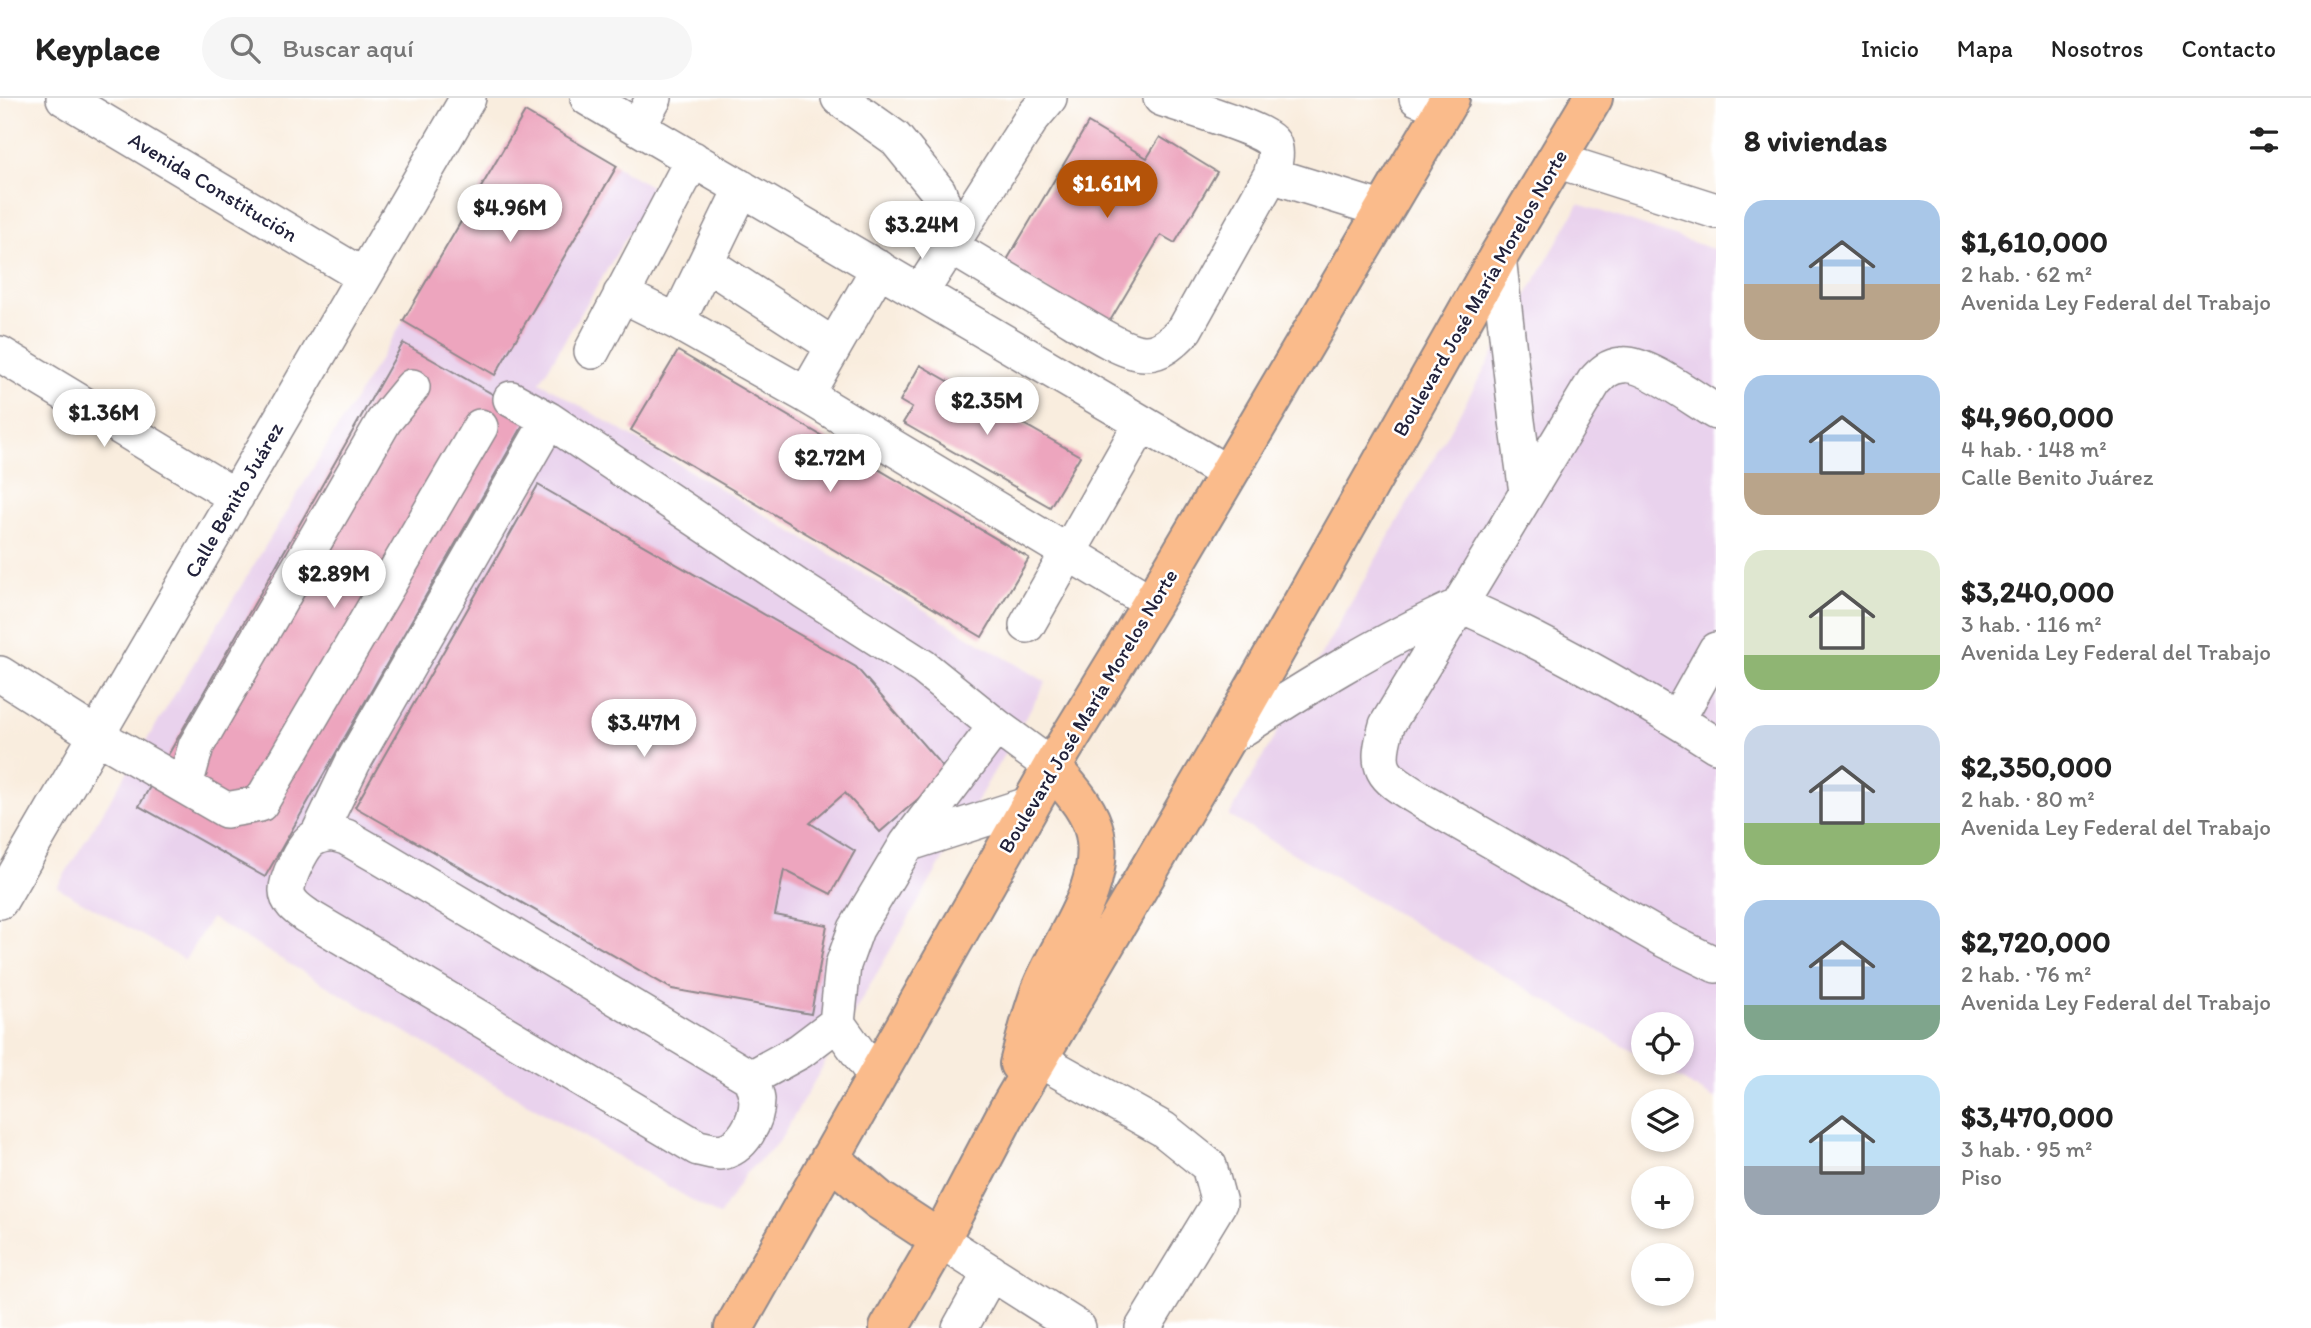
<!DOCTYPE html>
<html lang="es">
<meta charset="utf-8">
<style>
body{margin:0;font-family:Itim,sans-serif;background:#f6f6f6;color:#222;height:100vh;display:flex;flex-direction:column;font-size:26px;white-space:nowrap}
*{box-sizing:border-box;margin:0}
p{font-size:23px;color:#767676}
.icon{flex:none;width:38px;height:38px;fill:none;stroke:currentColor;stroke-width:2;stroke-linecap:round;stroke-linejoin:round}
.map{position:relative;flex:1;overflow:hidden}
.sheet{display:flex;flex-direction:column;background:#fff;width:595px}
.sheet>*{flex:none}
.tools{position:absolute;left:1631px;top:914px;display:grid;gap:14px}
.tools a{display:grid;place-items:center;width:63px;height:63px;border-radius:50%;background:#fff;box-shadow:0 4px 10px #0003;font-size:35px}
.price{position:absolute;translate:-50% -60px;padding:0 16px;border-radius:24px;background:#fff;color:#222;font-size:23px;line-height:46px;filter:drop-shadow(0 2px 4px #0008)}
.price::after{content:'';position:absolute;left:50%;top:42px;width:21px;height:16px;margin-left:-10px;background:inherit;clip-path:polygon(0 0,100% 0,50% 100%)}
.price.current{background:#b45309;color:#fff}
ul{padding:0;list-style:none}
li{display:flex;align-items:center;gap:21px;height:175px;padding:0 28px}
li span{display:grid;place-items:center;flex:none;width:196px;height:140px;border-radius:21px;color:#555}
li>.icon{margin-inline-start:auto}
span .icon{width:84px;height:84px;fill:#fffc;stroke-width:1}
li b{font-size:30px}
h2{display:flex;justify-content:space-between;align-items:center;height:84px;padding:0 28px;font-size:30px}
header{display:flex;align-items:center;gap:42px;box-sizing:border-box;height:98px;padding:0 35px;background:#fff;border-bottom:2px solid #e0e0e0}
header strong{font-size:33px}
nav{display:flex;gap:38px;margin-inline-start:auto;font-size:24px}
.search{width:490px;height:63px;background:#f6f6f6;display:flex;align-items:center;gap:18px;box-sizing:border-box;padding:0 24px;border-radius:38px;color:#767676;font-size:26px}
main{display:flex;flex:1;min-height:0}
.map>svg:first-child{display:block}
.built{fill:#e9d2ed}
.building{fill:#eda5be}
.lines{fill:none;stroke-linecap:round;stroke-linejoin:round}
.minor-casing{stroke:#8e888c;stroke-width:38}
.major-casing{stroke:#8e888c;stroke-width:42}
.minor{stroke:#fff;stroke-width:35}
.major{stroke:#fabb8b;stroke-width:38}
.labels{text-anchor:middle;stroke-width:5;stroke-linejoin:round;paint-order:stroke}
.street-label{font-size:21px;fill:#22223b;stroke:#fff}
</style>
<header>
<strong>Keyplace</strong>
<div class="search"><svg class="icon" aria-label="search" viewBox="0 0 24 24"><circle cx="10" cy="10" r="6"/><path d="M15 15l6 6"/></svg>Buscar aquí</div>
<nav><a>Inicio</a><a>Mapa</a><a>Nosotros</a><a>Contacto</a></nav>
</header>
<main>
<div class="map">
<svg width="1716" height="1230" viewBox="0 0 1716 1230">
<rect width="100%" height="100%" fill="#fff"/>
<filter id="ink" filterUnits="userSpaceOnUse"><feTurbulence type="fractalNoise" baseFrequency=".0143" numOctaves="2"/><feDisplacementMap in="SourceGraphic" scale="14" xChannelSelector="R" yChannelSelector="G"/><feConvolveMatrix kernelMatrix="1 2 1 2 8 2 1 2 1" color-interpolation-filters="sRGB"/></filter>
<filter id="wash" filterUnits="userSpaceOnUse"><feTurbulence type="fractalNoise" baseFrequency=".00686" numOctaves="4" result="noise"/><feDisplacementMap in="SourceGraphic" scale="28" xChannelSelector="R" yChannelSelector="G"/><feGaussianBlur stdDeviation="1.57" result="paint"/><feColorMatrix in="noise" values="0 0 0 0 0 0 0 0 0 0 0 0 0 0 0 0 0 1.4 0 .05"/><feComposite in="paint" operator="in"/></filter>
<g filter="url(#wash)">
<rect width="100%" height="100%" fill="#f9edde"/>
<path class="built" d="M525,14L655,91L540,284L1046,584L779,1044L746,1075L719,1118L211,820L185,862L57,789L403,223Z
M1579,106L1716,152V1002L1652,964H1682V926H1643V959L1229,718Z"/>
<g id="blocks">
<path class="building" d="M525,14L617,68L495,277L403,223Z
M1088,25L1147,60L1160,39L1217,74L1175,145L1161,137L1107,228L1004,167Z
M403,245L529,317L265,779L139,708Z
M678,253L1029,460L982,539L631,332Z
M920,267L1080,358L1050,409L903,325L912,310L900,303Z
M538,387L856,569L948,675L880,734L845,695L810,725L855,753L831,796L784,772L775,817L827,827L811,916L672,891L355,709Z"/>
</g>
</g>
<g filter="url(#ink)">
<use href="#blocks" fill-opacity="0" stroke="#8e888c" stroke-width="2"/>
<g class="lines">
<g class="minor-casing">
<path id="minor" d="M64,0L363,178
M588,0L1227,375
M839,0L895,40L938,93L948,121L950,148
M1417,0L1445,9
M638,29L654,0
M1556,62L1716,113
M1271,77L1384,112
M742,90L677,224L806,297L1152,505
M950,148C988,171 1025,193 1062,215C1081,226 1123,255 1144,255C1161,256 1175,242 1185,231L1271,77C1274,67 1278,54 1273,45C1264,31 1181,7 1161,0
M1498,159L1517,323L1527,394
M706,165L834,248
M920,195L1032,20L1049,0
M621,196L677,224
M592,253L693,61
M0,256L236,399
M806,297L879,170
M511,301L549,322L804,493L923,569L996,628L1052,669
M1716,314C1695,302 1644,263 1622,267C1609,268 1602,275 1594,284L1387,627C1373,675 1383,678 1423,703L1663,841L1716,867
M1027,527L1142,325
M0,576L96,637L226,712L260,706L480,329
M1677,622L1716,552
M1225,642C1300,593 1378,544 1461,507C1549,546 1635,595 1716,647
M185,687L196,648L384,323L412,289
M331,735L346,739L379,758L751,980C753,987 756,995 757,1002C757,1023 743,1051 720,1054C713,1054 705,1051 698,1050L307,818C299,812 287,804 287,793C286,781 302,750 310,743C317,737 323,737 331,735Z
M318,737L353,664L549,322
M907,746L1031,706
M0,803L468,0
M1038,961L1163,1031L1209,1068L1219,1105L1143,1230
M876,979L837,925L843,867L856,831L907,746L996,628
M751,980L800,953L837,925
M940,1142L1078,1230
M960,1230L991,1174"/>
</g>
<g class="major-casing">
<path id="major" d="M1019,966C1025,942 1032,917 1040,894C1059,844 1106,792 1095,736C1089,709 1068,689 1052,669
M830,1060L879,1102L940,1142
M734,1230L1052,669L1152,505L1450,0
M889,1230L940,1142L1008,1012L1225,642L1498,159L1593,0"/>
</g>
<use href="#minor" class="minor"/>
<use href="#major" class="major"/>
</g>
</g>
<g class="labels">
<g class="street-label">
<text transform="translate(213 89) rotate(31)" y="7">Avenida Constitución</text>
<text transform="translate(1480 195) rotate(-60)" y="7">Boulevard José María Morelos Norte</text>
<text transform="translate(234 402) rotate(-60)" y="7">Calle Benito Juárez</text>
<text transform="translate(1088 613) rotate(-59)" y="7">Boulevard José María Morelos Norte</text>
</g>
</g>
</svg>
<div class="tools">
<a><svg class="icon" aria-label="locate" viewBox="0 0 24 24"><circle cx="12" cy="12" r="6"/><path d="M12 2v4M12 18v4M2 12h4M18 12h4"/></svg></a>
<a><svg class="icon" aria-label="layers" viewBox="0 0 24 24"><path d="M12 4l9 5-9 5-9-5zM3 14l9 5 9-5"/></svg></a>
<a>+</a>
<a>−</a>
</div>
<b class="price current" style="left:1107px;top:122px">$1.61M</b>
<b class="price" style="left:510px;top:146px">$4.96M</b>
<b class="price" style="left:922px;top:163px">$3.24M</b>
<b class="price" style="left:987px;top:339px">$2.35M</b>
<b class="price" style="left:104px;top:351px">$1.36M</b>
<b class="price" style="left:830px;top:396px">$2.72M</b>
<b class="price" style="left:334px;top:512px">$2.89M</b>
<b class="price" style="left:644px;top:661px">$3.47M</b>
</div>
<section class="sheet">
<h2>8 viviendas<svg class="icon" aria-label="filters" viewBox="0 0 24 24"><path d="M4 7h16M4 17h16"/><circle cx="9" cy="7" r="2"/><circle cx="15" cy="17" r="2"/></svg></h2>
<ul>
<li><span style="background:linear-gradient(#a9c7e8 60%,#b9a48a 0)"><svg class="icon" aria-label="home" viewBox="0 0 24 24"><path d="M3 11l9-7 9 7M6 9v11h12V9"/></svg></span><div><b>$1,610,000</b><p>2 hab. · 62 m²</p><p>Avenida Ley Federal del Trabajo</p></div></li>
<li><span style="background:linear-gradient(#a9c7e8 70%,#b9a48a 0)"><svg class="icon" aria-label="home" viewBox="0 0 24 24"><path d="M3 11l9-7 9 7M6 9v11h12V9"/></svg></span><div><b>$4,960,000</b><p>4 hab. · 148 m²</p><p>Calle Benito Juárez</p></div></li>
<li><span style="background:linear-gradient(#dfe7d0 75%,#8fb573 0)"><svg class="icon" aria-label="home" viewBox="0 0 24 24"><path d="M3 11l9-7 9 7M6 9v11h12V9"/></svg></span><div><b>$3,240,000</b><p>3 hab. · 116 m²</p><p>Avenida Ley Federal del Trabajo</p></div></li>
<li><span style="background:linear-gradient(#c9d6e8 70%,#8fb573 0)"><svg class="icon" aria-label="home" viewBox="0 0 24 24"><path d="M3 11l9-7 9 7M6 9v11h12V9"/></svg></span><div><b>$2,350,000</b><p>2 hab. · 80 m²</p><p>Avenida Ley Federal del Trabajo</p></div></li>
<li><span style="background:linear-gradient(#a9c7e8 75%,#7fa58c 0)"><svg class="icon" aria-label="home" viewBox="0 0 24 24"><path d="M3 11l9-7 9 7M6 9v11h12V9"/></svg></span><div><b>$2,720,000</b><p>2 hab. · 76 m²</p><p>Avenida Ley Federal del Trabajo</p></div></li>
<li><span style="background:linear-gradient(#bfe0f5 65%,#9aa5b1 0)"><svg class="icon" aria-label="home" viewBox="0 0 24 24"><path d="M3 11l9-7 9 7M6 9v11h12V9"/></svg></span><div><b>$3,470,000</b><p>3 hab. · 95 m²</p><p>Piso</p></div></li>
</ul>
</section>
</main>
